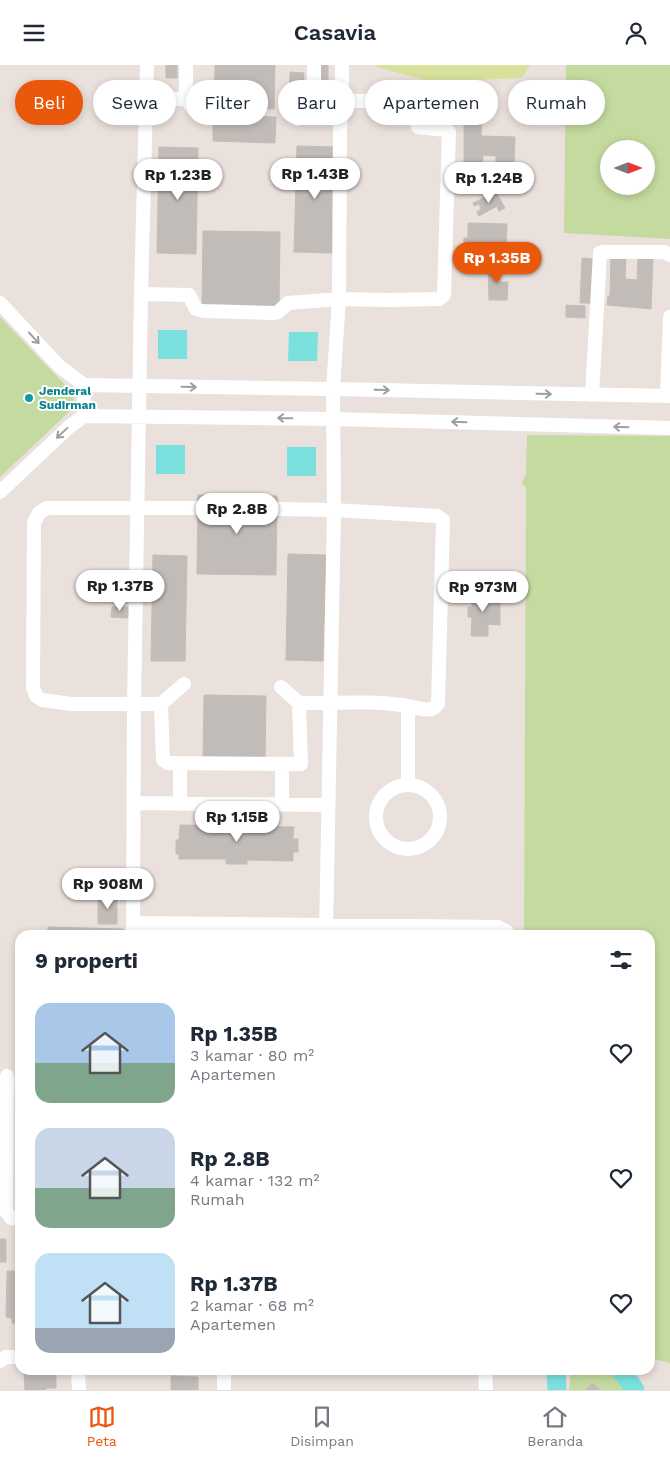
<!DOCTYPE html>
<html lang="id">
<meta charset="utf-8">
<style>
body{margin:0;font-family:"Work Sans",sans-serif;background:#f2f2f3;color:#1f2937;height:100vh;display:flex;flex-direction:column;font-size:19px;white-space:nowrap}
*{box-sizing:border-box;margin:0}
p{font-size:16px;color:#747a83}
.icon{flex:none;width:28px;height:28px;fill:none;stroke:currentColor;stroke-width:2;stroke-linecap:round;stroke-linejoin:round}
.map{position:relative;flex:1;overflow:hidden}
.details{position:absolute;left:15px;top:865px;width:640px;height:445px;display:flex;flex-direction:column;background:#fff;border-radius:15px;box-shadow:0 2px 8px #0003}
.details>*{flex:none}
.guide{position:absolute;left:15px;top:15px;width:640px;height:45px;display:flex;gap:10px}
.needle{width:32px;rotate:90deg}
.tools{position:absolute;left:600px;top:75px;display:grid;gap:10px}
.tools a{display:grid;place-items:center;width:55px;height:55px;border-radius:50%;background:#fff;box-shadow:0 2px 8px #0003;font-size:25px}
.price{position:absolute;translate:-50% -42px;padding:0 11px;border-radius:18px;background:#fff;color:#222;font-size:16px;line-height:32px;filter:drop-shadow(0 1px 2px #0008)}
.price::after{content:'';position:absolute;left:50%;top:30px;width:15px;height:11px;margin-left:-8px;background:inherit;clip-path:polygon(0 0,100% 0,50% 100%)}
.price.selected{background:#ea580c;color:#fff}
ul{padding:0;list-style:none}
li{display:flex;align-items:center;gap:15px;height:125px;padding:0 20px}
li span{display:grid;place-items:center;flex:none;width:140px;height:100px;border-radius:15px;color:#555}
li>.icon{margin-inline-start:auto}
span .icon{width:60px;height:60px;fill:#fffc;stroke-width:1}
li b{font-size:21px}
h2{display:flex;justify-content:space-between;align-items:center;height:60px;padding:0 20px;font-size:21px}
.tag{padding:0 18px;border-radius:22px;background:#fff;box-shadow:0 2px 8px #0003;font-size:18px;line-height:45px}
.tag.selected{background:#ea580c;color:#fff}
header{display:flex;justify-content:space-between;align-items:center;height:65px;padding:0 20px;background:#fff;font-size:22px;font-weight:600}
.menu{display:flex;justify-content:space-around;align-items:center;height:70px;border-top:1px solid #e0e1e3;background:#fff;font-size:14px;color:#747a83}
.menu a{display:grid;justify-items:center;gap:2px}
.menu .selected{color:#ea580c}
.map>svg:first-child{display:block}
.green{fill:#c4da9f;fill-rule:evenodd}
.pitch{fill:#d7e19b}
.water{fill:#7ae1df}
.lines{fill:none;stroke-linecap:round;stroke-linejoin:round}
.river{stroke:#7ae1df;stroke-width:19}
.building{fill:#c2bcb8;stroke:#c5bcb6;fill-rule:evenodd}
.minor-tunnel{stroke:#c3bbb8;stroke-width:14;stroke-dasharray:14 7;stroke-linecap:butt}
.minor{stroke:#fff;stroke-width:14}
.oneway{stroke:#9f9f9f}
.culture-dot{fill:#0f9aa8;stroke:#fff;stroke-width:2}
.labels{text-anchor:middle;stroke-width:4;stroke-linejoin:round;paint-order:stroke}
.culture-label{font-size:12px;font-weight:bold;fill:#0d838f;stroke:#fff;text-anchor:start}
</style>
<header><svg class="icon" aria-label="menu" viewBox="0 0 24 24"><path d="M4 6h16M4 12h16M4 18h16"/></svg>Casavia<svg class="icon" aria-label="person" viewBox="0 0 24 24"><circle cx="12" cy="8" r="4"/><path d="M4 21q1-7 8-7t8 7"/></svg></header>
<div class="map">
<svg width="670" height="1325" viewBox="0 0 670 1325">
<rect width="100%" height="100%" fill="#eae0dc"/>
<path class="green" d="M566,0H670V174L564,168ZM609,84H646V121H609Z
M0,252L70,325C75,331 74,338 71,345L0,412Z
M527,370L670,371V1298L650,1293V870H524L526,423L522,418L526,409Z
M571,1305H615L627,1325H569Z"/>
<path class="pitch" d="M376,0H530L522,13L432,17L376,2Z"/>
<path class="water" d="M158,265H187V294H158Z
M289,267H318L317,296H288Z
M156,380H185V409H156Z
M287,382H316V411H287Z"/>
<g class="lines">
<path class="river" d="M556,1305L557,1325
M621,1305L635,1325"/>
</g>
<path class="building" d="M166,0H177V13H166Z
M215,0H275L274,44L214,43Z
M317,0H328V16L317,15Z
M290,7L304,8L303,41L289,40Z
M428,28L483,29V50L428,49Z
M213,50L276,52L275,78L213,76Z
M464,55L482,56L481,71L515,72L513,125L464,124ZM483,90L496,91V107L482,106Z
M297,81L335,82L333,188L294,187Z
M159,82L198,83L196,189L157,188Z
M496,127L505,143L499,146L497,141L479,151L477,147L481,144L479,139L474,141L473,138Z
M468,158L507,159L506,188H468L464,186V173H468Z
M203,166L280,167L279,244L202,243Z
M611,190L626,191L625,214L637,215L638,192H653L651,244L607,240L608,231H610Z
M582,193L593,194L591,238H580Z
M488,199H501L500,217H508L507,235H489Z
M566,240L585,241V253L566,252Z
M198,430L277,431L276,510L197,509Z
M288,489L326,490L323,596L286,595Z
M153,490L187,491L185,596H151Z
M472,526H489V538H500V560L488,559V571H471L472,552H468V542H472Z
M112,542H129L128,553L111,552Z
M204,630L266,631L265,693L203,692Z
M180,760L294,762L293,774H298V787H293V796L247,795V799H226V794H179V789H176V775H179Z
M98,831H117V859H98Z
M48,862L123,864V870H48Z
M0,1174H6V1197H0Z
M7,1206H20V1258H12V1253L6,1252Z
M24,1308H56V1323H46V1325H25Z
M171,1311L198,1312V1325H171Z
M592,1318L600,1325H586Z"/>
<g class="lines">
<path class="minor-tunnel" d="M198,443L277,444"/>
<path class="minor" d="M186,0V34L195,46
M146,34H186
M297,54L314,38V0
M141,229L189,230L196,244L204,246L274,248L278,247L288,238L339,234L389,235L439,234L444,230L449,67L445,65L418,62L417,39L413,36H342L314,38
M0,238L59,301L84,320L333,324L670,331
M592,330L600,188L603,187H664L670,190
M667,331L670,252
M84,351V320
M0,427L69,362L84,351L334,354L670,363
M198,443H47L39,448L34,458L33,622L36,631L42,635L71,639H161L163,695L168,698L301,699L299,638C335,638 378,635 413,642C423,644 431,648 438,639L443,455L437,451L334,445L277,444
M281,622L299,638
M161,639L184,619
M408,641V720
M282,699V740
M376 752a32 32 0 1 1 64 0a32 32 0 1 1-64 0Z
M134,738L328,740
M180,739V699
M133,858L498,862L506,866L508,870
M133,870L134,638L141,229L147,0
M326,870L334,445L333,324L339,234L340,63L342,36V0
M7,1011L6,1146L11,1153L20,1154
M0,1296L6,1292H20
M78,1305L79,1325
M485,1305L486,1325
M224,1325V1305"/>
</g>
<defs><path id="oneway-shaft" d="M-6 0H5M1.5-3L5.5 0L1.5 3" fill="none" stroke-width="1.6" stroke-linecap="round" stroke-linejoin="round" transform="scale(1.25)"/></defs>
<g class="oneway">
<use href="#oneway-shaft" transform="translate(34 273) rotate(47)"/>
<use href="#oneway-shaft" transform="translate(189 322) rotate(1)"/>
<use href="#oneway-shaft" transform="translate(382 325) rotate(1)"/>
<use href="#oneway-shaft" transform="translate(544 329) rotate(1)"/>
<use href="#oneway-shaft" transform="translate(285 353) rotate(-179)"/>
<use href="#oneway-shaft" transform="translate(459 357) rotate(-178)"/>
<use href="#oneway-shaft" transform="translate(621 362) rotate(-178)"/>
<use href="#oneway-shaft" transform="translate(62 368) rotate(137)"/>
</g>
<circle class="culture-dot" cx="29" cy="333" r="5"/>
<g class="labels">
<g class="culture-label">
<text x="39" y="330">Jenderal<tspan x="39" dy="14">Sudirman</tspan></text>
</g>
</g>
</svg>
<div class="tools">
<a><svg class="needle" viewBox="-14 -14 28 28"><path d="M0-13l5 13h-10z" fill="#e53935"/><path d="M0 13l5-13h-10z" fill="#747a83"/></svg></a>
</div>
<b class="price" style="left:315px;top:135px">Rp 1.43B</b>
<b class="price" style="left:178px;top:136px">Rp 1.23B</b>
<b class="price" style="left:489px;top:139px">Rp 1.24B</b>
<b class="price selected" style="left:497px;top:219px">Rp 1.35B</b>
<b class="price" style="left:237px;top:470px">Rp 2.8B</b>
<b class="price" style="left:120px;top:547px">Rp 1.37B</b>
<b class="price" style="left:483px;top:548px">Rp 973M</b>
<b class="price" style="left:237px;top:778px">Rp 1.15B</b>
<b class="price" style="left:108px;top:845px">Rp 908M</b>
<div class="guide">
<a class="tag selected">Beli</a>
<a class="tag">Sewa</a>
<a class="tag">Filter</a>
<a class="tag">Baru</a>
<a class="tag">Apartemen</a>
<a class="tag">Rumah</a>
</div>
<section class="details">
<h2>9 properti<svg class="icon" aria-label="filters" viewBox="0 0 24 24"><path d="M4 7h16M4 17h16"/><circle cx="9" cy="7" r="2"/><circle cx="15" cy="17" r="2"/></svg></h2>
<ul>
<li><span style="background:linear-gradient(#a9c7e8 60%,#7fa58c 0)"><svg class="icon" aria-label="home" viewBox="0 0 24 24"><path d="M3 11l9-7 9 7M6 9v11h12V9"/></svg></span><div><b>Rp 1.35B</b><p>3 kamar · 80 m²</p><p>Apartemen</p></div><svg class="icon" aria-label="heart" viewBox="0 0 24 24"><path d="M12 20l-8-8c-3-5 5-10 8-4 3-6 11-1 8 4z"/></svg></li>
<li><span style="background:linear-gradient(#c9d6e8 60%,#7fa58c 0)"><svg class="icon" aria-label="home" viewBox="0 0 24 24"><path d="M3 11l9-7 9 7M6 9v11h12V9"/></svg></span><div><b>Rp 2.8B</b><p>4 kamar · 132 m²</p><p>Rumah</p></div><svg class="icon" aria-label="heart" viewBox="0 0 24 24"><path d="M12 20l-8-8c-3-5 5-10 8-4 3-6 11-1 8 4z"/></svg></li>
<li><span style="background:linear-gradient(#bfe0f5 75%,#9aa5b1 0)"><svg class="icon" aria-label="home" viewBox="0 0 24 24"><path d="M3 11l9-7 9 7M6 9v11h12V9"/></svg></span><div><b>Rp 1.37B</b><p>2 kamar · 68 m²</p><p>Apartemen</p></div><svg class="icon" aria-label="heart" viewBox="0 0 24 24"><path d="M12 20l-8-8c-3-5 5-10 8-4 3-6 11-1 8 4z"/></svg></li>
</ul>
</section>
</div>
<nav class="menu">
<a class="selected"><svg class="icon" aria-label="map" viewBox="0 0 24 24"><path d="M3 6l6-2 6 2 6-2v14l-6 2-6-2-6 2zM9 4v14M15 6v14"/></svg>Peta</a>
<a><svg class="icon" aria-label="saved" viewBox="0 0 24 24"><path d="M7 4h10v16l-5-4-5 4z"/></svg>Disimpan</a>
<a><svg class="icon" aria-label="home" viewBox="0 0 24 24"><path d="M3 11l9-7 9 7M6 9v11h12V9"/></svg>Beranda</a>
</nav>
